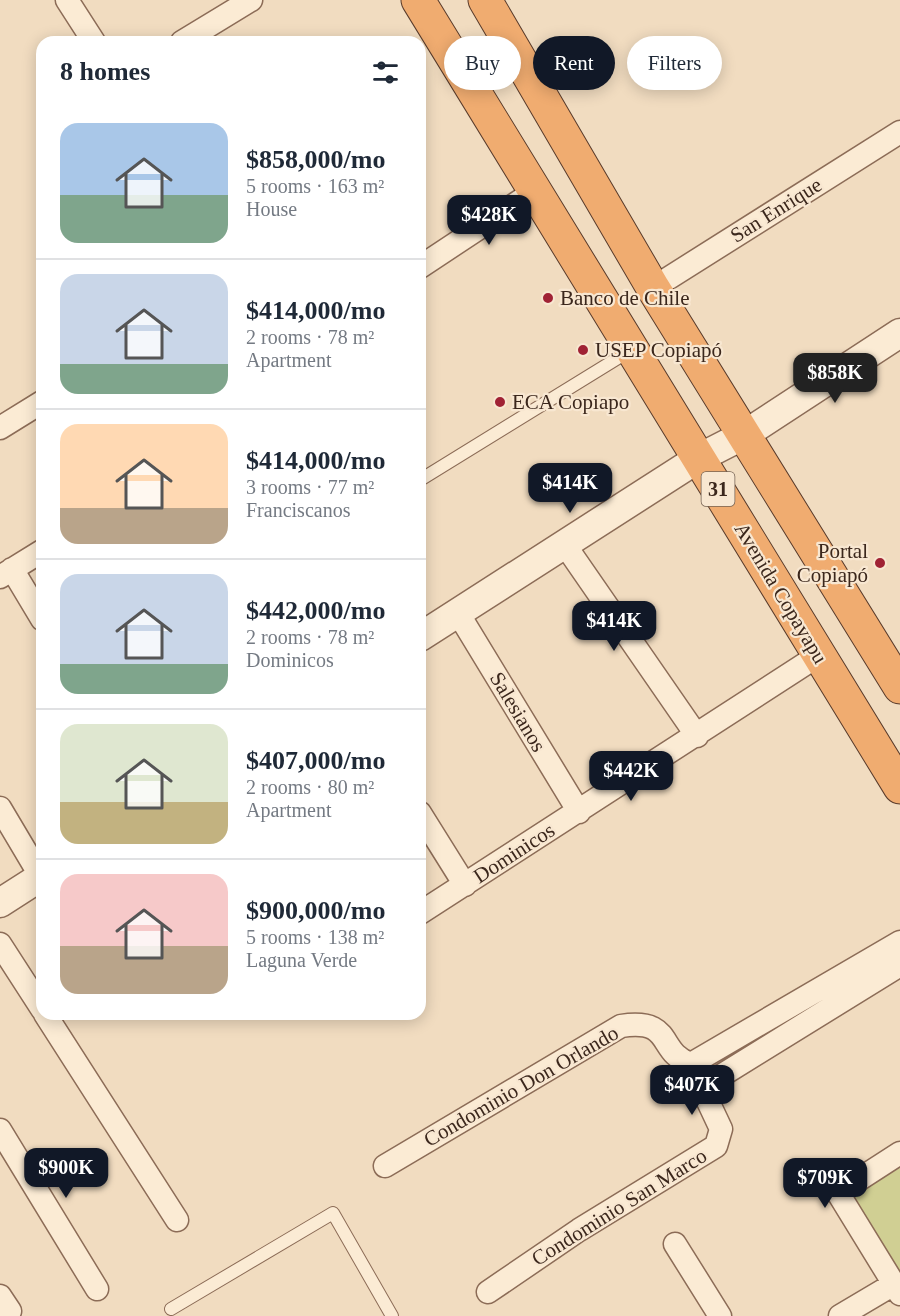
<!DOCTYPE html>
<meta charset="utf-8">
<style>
body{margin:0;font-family:"Times New Roman",serif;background:#f2f2f3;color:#1f2937;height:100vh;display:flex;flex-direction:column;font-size:22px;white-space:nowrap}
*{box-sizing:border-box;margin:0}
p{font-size:20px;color:#747a83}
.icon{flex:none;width:33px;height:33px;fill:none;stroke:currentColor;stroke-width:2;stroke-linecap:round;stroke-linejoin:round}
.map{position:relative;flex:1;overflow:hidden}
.side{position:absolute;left:36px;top:36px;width:390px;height:984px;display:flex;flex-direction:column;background:#fff;border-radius:18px;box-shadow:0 3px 15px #0003}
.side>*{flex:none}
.hud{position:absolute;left:444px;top:36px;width:366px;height:54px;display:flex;gap:12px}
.price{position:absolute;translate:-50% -51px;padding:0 14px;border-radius:12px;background:#111827;color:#fff;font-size:20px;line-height:39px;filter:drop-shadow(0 2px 3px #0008)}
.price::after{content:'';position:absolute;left:50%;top:36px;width:18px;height:14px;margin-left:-9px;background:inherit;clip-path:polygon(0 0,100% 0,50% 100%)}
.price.selected{background:#222;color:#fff}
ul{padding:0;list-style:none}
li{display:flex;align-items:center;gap:18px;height:150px;padding:0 24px}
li+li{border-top:2px solid #e0e1e3}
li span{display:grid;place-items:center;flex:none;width:168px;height:120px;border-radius:18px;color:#555}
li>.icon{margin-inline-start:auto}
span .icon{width:72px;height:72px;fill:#fffc;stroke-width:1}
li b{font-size:26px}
h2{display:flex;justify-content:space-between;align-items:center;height:72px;padding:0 24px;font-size:26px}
.pill{padding:0 21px;border-radius:27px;background:#fff;box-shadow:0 3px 15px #0003;font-size:21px;line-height:54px}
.pill.selected{background:#111827;color:#fff}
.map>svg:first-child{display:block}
.green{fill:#d0cf93}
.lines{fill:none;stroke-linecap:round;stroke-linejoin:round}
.service-casing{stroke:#8c6c57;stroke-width:14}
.minor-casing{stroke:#8c6c57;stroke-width:25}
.tertiary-casing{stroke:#8c6c57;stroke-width:31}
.trunk-casing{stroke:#593b2b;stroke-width:35}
.service{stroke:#fbebd4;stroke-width:12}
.minor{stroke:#fbebd4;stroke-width:22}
.tertiary{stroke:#fbebd4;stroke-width:28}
.trunk{stroke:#f0ac70;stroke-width:33}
.poi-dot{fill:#a02234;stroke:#f8e7d1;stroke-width:2}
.labels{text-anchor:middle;stroke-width:4.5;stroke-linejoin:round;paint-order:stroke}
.shield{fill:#f8e7d1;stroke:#746152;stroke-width:1.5}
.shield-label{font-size:20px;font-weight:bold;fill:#3b271c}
.street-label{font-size:21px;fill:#3b271c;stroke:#f8e7d1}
.poi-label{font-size:21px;fill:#3b271c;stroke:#f8e7d1;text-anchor:start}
</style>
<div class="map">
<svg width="900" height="1316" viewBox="0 0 900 1316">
<rect width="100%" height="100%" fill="#f1dcc0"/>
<path class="green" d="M900,1168V1277L850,1198Z"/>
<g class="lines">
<g class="service-casing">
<path id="service" d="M420,480L631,350
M171,1309L333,1213L392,1316"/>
</g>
<g class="minor-casing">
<path id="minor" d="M67,0L94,42
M182,42L251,0
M420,267L535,191
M653,288L900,132
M0,428L42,402
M565,545L697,736
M12,569L42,619
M0,577L42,551
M458,613L579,812
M0,808L41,877
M420,813L465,885
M420,913L819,655
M0,944L42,1009
M45,1014L177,1220
M0,1130L97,1289
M900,1153L838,1193L900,1294
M385,1166L621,1026C675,1018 656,1052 691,1064L900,942
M675,1244L720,1316
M488,1292L579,1230L716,1146L721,1129L705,1095L706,1085L900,965
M0,1296L10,1311
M840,1316L894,1284"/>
</g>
<g class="tertiary-casing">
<path id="tertiary" d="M420,637L699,458L744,435L900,333
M0,903L42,876"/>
</g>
<g class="trunk-casing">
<path id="trunk" d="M418,0L900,787
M485,0L653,288L900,687"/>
</g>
<use href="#service" class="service"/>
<use href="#minor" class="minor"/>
<use href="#tertiary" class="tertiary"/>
<use href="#trunk" class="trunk"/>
</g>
<g class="poi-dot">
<circle cx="548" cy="298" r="6"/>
<circle cx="583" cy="350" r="6"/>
<circle cx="500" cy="402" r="6"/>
<circle cx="880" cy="563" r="6"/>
</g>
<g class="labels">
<rect class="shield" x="701.5" y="472" width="33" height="34" rx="4.5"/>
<g class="shield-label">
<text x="718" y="496">31</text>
</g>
<g class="street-label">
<text transform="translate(776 210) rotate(-32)" y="7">San Enrique</text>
<text transform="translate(781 593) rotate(59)" y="7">Avenida Copayapu</text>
<text transform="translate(518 712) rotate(59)" y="7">Salesianos</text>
<text transform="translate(514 853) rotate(-33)" y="7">Dominicos</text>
<text transform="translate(521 1086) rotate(-30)" y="7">Condominio Don Orlando</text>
<text transform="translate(619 1207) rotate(-32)" y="7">Condominio San Marco</text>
</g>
<g class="poi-label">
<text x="560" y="305">Banco de Chile</text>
<text x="595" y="357">USEP Copiapó</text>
<text x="512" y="409">ECA Copiapo</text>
<text x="868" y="558" text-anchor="end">Portal<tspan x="868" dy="24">Copiapó</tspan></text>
</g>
</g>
</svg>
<b class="price" style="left:489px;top:246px">$428K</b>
<b class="price selected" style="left:835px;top:404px">$858K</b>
<b class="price" style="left:570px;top:514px">$414K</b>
<b class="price" style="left:614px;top:652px">$414K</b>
<b class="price" style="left:631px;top:802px">$442K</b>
<b class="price" style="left:692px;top:1116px">$407K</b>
<b class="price" style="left:66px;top:1199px">$900K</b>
<b class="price" style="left:825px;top:1209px">$709K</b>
<div class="hud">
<a class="pill">Buy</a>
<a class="pill selected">Rent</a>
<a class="pill">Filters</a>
</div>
<section class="side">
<h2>8 homes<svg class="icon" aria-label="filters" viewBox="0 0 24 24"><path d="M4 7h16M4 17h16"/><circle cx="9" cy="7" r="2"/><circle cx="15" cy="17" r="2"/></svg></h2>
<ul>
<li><span style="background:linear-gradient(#a9c7e8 60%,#7fa58c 0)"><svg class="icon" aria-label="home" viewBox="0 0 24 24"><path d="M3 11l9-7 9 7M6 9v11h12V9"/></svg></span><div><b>$858,000/mo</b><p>5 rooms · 163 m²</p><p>House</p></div></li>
<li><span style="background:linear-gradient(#c9d6e8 75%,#7fa58c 0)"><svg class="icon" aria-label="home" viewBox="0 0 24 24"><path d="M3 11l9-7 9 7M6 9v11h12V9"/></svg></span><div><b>$414,000/mo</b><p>2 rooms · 78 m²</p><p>Apartment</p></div></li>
<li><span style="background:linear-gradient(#ffd9b3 70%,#b9a48a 0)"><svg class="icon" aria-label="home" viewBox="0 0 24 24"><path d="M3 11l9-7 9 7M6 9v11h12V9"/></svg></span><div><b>$414,000/mo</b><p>3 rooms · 77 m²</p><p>Franciscanos</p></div></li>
<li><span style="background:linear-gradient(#c9d6e8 75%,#7fa58c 0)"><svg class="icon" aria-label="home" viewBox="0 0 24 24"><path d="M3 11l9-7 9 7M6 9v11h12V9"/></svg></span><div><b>$442,000/mo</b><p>2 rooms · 78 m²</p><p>Dominicos</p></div></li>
<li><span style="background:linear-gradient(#dfe7d0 65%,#c2b280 0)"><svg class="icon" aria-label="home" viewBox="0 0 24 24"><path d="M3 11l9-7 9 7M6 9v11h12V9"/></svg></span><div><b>$407,000/mo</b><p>2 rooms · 80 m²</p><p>Apartment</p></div></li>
<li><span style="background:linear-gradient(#f6c9c9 60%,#b9a48a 0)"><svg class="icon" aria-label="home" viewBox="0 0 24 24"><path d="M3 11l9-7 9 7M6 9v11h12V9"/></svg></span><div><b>$900,000/mo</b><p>5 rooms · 138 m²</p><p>Laguna Verde</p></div></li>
</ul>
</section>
</div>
